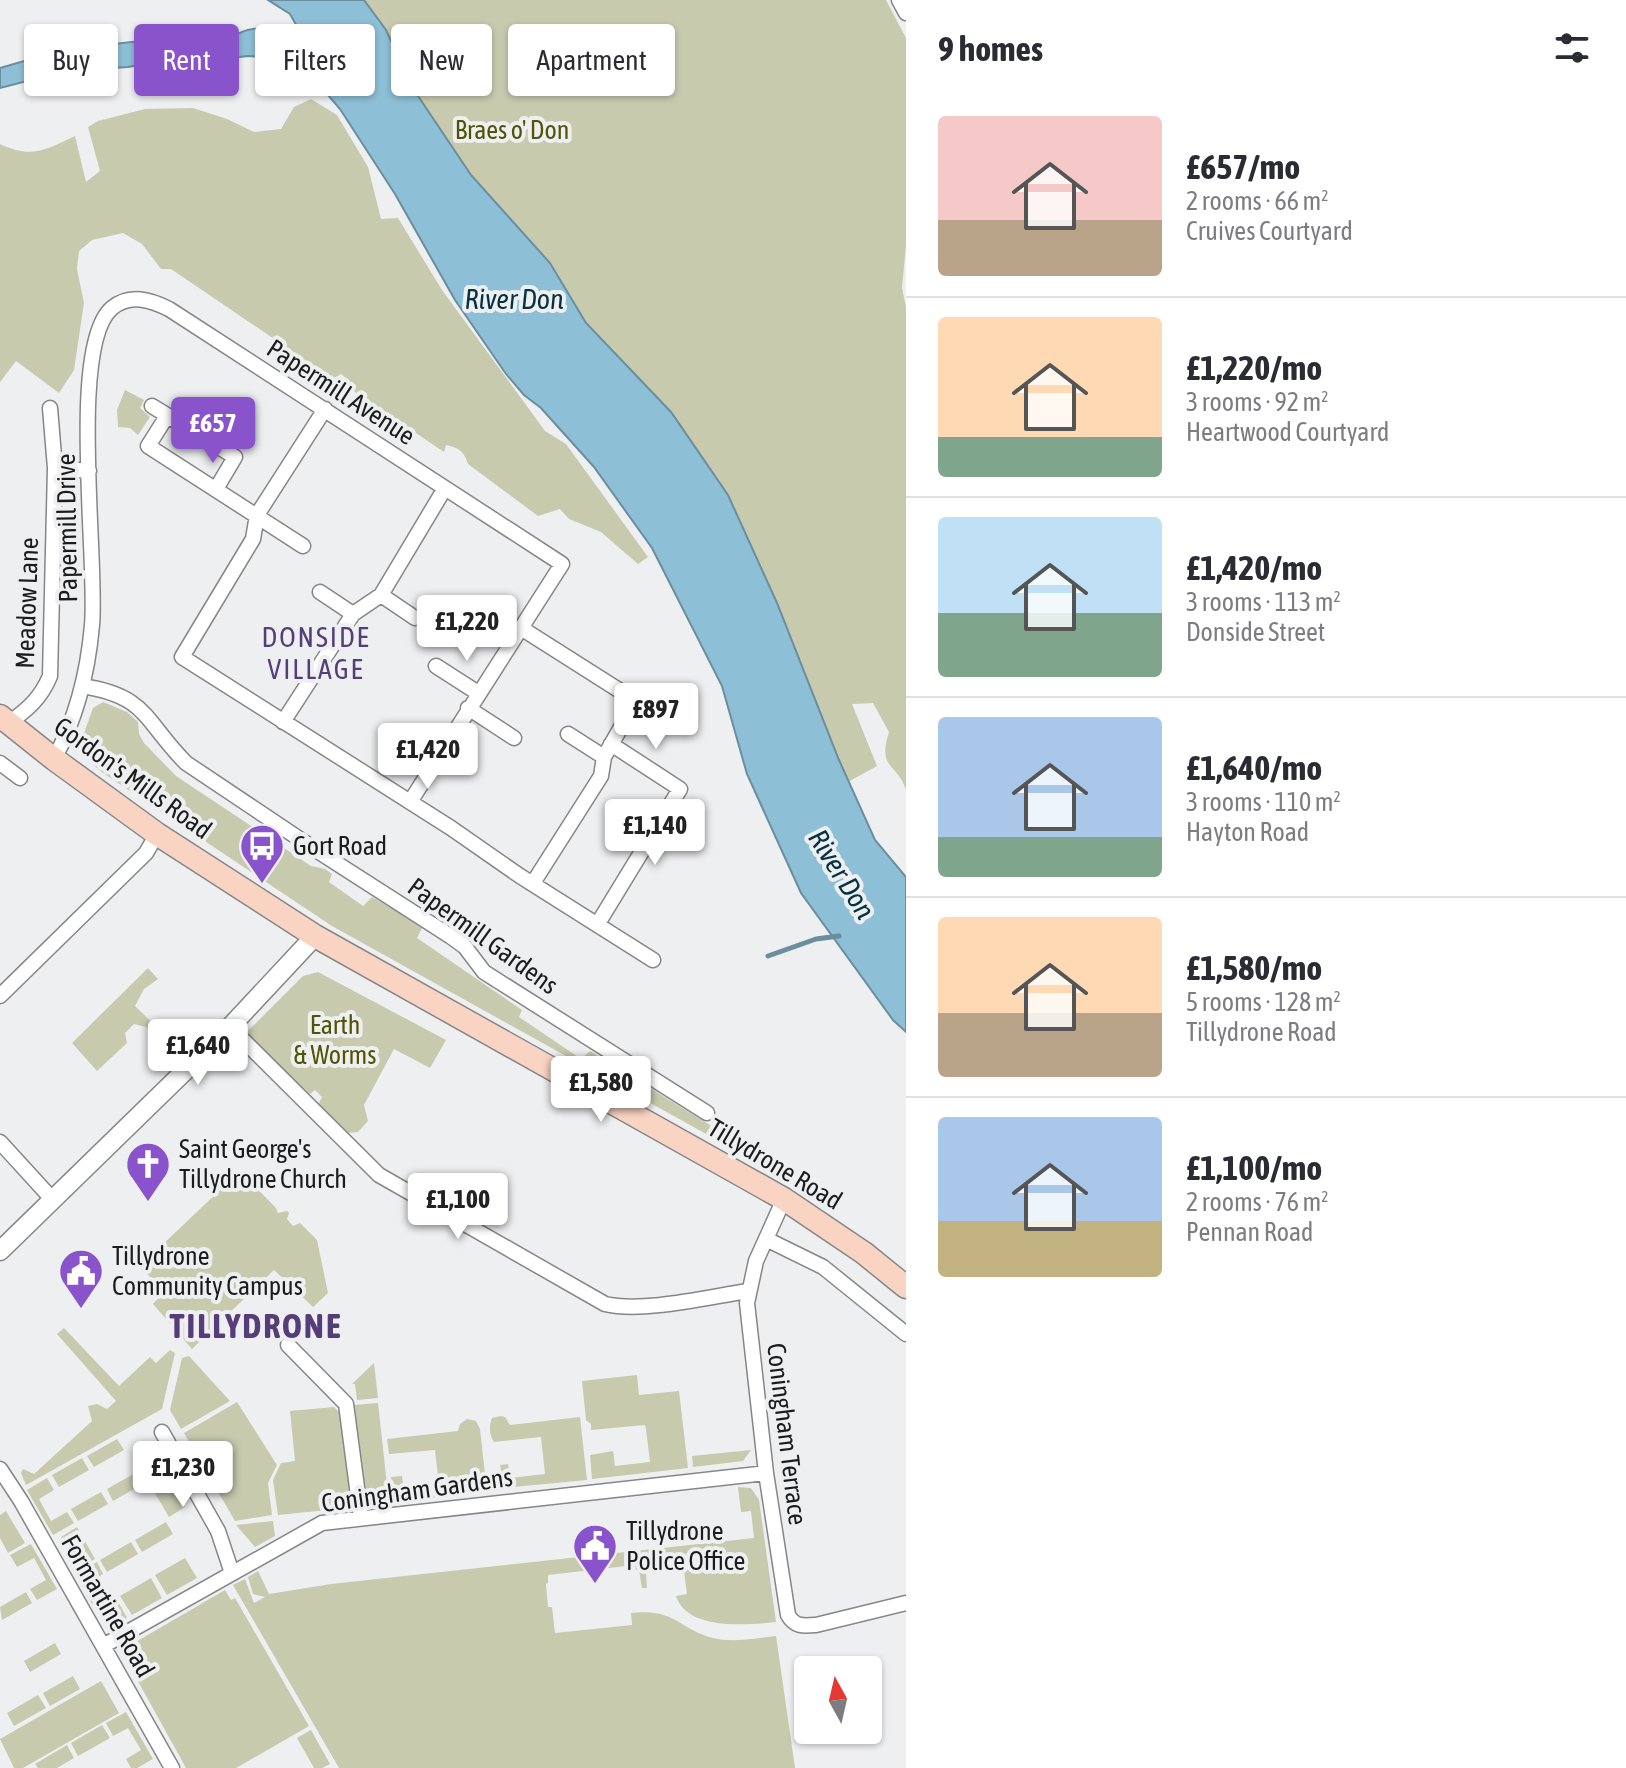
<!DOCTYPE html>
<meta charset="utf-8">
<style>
body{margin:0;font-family:"Asap Condensed",sans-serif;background:#f7f7f7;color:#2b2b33;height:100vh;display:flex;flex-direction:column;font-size:30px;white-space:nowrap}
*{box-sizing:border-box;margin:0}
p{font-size:26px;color:#7c7c81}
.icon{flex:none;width:44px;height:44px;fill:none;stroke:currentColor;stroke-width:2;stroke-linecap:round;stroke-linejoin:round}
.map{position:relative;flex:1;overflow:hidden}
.panel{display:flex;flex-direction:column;background:#fff;width:720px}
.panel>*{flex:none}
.banner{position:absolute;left:24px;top:24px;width:760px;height:72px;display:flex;gap:16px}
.needle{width:52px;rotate:352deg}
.tools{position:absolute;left:794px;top:1656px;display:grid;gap:16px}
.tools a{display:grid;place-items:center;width:88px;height:88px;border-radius:8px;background:#fff;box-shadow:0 2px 6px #0004;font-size:40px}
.price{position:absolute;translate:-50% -68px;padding:0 18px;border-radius:8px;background:#fff;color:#222;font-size:26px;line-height:52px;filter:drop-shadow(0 2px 4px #0008)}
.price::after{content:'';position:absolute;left:50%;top:48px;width:24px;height:18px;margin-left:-12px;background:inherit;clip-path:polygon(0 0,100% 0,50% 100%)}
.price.active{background:#8853cb;color:#fff}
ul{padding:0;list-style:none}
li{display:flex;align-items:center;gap:24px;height:200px;padding:0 32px}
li+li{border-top:2px solid #e1e1e2}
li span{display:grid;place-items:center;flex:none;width:224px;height:160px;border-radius:8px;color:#555}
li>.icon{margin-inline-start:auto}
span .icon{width:96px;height:96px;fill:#fffc;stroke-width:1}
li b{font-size:34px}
h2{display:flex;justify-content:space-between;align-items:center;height:96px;padding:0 32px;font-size:34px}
.chip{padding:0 28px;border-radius:8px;background:#fff;box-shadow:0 2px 6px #0004;font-size:28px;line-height:72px}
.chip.active{background:#8853cb;color:#fff}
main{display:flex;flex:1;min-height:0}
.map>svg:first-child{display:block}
.green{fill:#c8caae}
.water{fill:#8dbfd6;stroke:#6b8e9e;stroke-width:2}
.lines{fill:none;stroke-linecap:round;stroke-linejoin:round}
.stream{stroke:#6b8e9e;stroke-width:5}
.minor-casing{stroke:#858687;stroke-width:17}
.tertiary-casing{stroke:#858687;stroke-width:21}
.secondary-casing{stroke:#858687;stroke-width:25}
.minor{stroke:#fff;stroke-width:14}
.tertiary{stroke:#fff;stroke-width:18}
.secondary{stroke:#fad4c2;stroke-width:22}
.labels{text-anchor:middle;stroke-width:8;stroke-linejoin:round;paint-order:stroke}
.park-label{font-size:26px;fill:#525305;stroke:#eeeff1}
.street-label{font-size:26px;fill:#1b1c1c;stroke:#eeeff1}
.poi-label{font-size:26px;fill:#1b1c1c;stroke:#eeeff1;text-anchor:start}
.water-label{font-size:28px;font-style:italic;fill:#043242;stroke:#eeeff1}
.neighbourhood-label{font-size:28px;letter-spacing:2px;fill:#553d79;stroke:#eeeff1}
.district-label{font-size:34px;font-weight:bold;letter-spacing:2px;fill:#553d79;stroke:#eeeff1}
</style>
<main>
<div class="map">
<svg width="906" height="1768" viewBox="0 0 906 1768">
<rect width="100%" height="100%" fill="#eeeff1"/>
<path class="green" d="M364,0H886L906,38V245L902,288L906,307V790C897,762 877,770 889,732L873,703L852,704L877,766L848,782L671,412L586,323L550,263L471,175L412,87L386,30Z
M311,99L337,115L368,167L381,219L398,218L442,290L545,431L566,444L648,557L638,564L601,532L569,519L560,509L538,516L468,464C464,451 459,448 446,445L444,452L349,388V380L341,374L333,379L171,269H161L142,244L123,233L92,240L79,251L77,269L84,303L74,370L59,393L16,361L0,382V144C32,159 45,150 75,136L86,182L100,171L88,127L98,121L145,109L193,108L227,119L254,132L281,129L294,107Z
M125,390L144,400L140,408L150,417L138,435L130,428L118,427L117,410Z
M103,702L127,712L138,722L139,734L144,743L176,776L311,866L325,869L332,874L329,882L363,906L372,897L423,926L417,938L522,1010L519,1017L581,1059L590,1051L713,1127L708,1135L332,926L103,773C73,749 82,741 93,708Z
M148,968L158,979L144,989L135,1006L175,1045L171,1050L146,1027L134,1024L125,1033L127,1043L97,1071L72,1043Z
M318,972L446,1040L430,1068L394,1049L364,1105L368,1121L358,1132L346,1133L318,1105L322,1097L315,1090L310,1094L252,1041L248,1031L303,976Z
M240,1171L276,1208L278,1213L287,1211L289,1213L287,1219L293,1226L300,1223L317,1240L328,1293L313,1307L274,1270L192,1349L153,1304L164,1292L140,1266Z
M64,1328L119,1386L150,1357L156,1363L170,1350L175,1353L162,1409L26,1485L21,1473L23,1469L34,1474L92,1421L88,1406L97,1404L107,1409L116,1401L57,1334Z
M189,1356L230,1401L181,1429L170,1410L182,1358Z
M374,1363L378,1398L357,1400L355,1384H352Z
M637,1375L639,1395L679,1391L688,1468L592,1479L590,1455L613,1451L615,1466L650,1462L646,1429L645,1425L591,1430V1424L586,1420L582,1381Z
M237,1402L277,1465L268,1483L272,1515L235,1521L184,1433Z
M378,1403L389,1503L365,1505L354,1405Z
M334,1407L341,1414L351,1504L347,1508L278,1515L273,1480L281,1463L295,1461L290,1411Z
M501,1416L505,1417L510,1425L580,1417L587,1480L504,1488L500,1465L508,1464L510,1478L545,1474L541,1437L494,1442C489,1435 489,1426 492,1418Z
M467,1419L476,1421L480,1429L487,1492L394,1502L391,1477L402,1476L404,1490L439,1486L435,1450L389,1454L387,1439L458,1431L460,1424Z
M117,1439L124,1450L94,1467L87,1456Z
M751,1450L743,1461L693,1467L692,1456Z
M82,1458L89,1470L59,1487L52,1475Z
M137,1472L143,1484L113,1501L107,1489Z
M167,1476L185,1507L169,1517L150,1485Z
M47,1478L54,1490L39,1499L51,1521L67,1512L74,1523L53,1535L27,1490Z
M738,1487L751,1488L759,1500L776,1622C748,1625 687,1631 676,1596L687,1594L682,1556L645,1560L647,1588H642L639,1570H636L635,1565L548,1575V1583L546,1584L548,1607H552L555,1633L632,1625L631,1613C676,1608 678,1629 713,1638C733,1643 756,1638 776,1636L795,1768H339L233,1585L245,1579L254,1603L265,1597L253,1594L248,1577L258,1571L269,1594L331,1584L754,1538L751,1511L741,1512Z
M101,1492L108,1504L78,1521L71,1509Z
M6,1511L25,1543L8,1553L0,1538V1515Z
M273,1521L275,1536L255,1547L236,1525Z
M166,1522L173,1534L142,1552L135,1540Z
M77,1527L95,1559L79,1568L61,1537Z
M131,1542L138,1554L107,1572L100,1560Z
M31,1544L57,1589L37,1600L30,1589L46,1580L34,1558L17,1567L10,1555Z
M185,1558L197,1578L167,1595L155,1575Z
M97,1562L103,1574L87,1584L101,1606L116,1598L127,1618C99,1633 88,1594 76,1574Z
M151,1578L162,1598L132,1615L120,1596Z
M225,1590L231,1600L235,1598L309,1726L236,1768H186L124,1656L134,1643Z
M26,1592L32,1603L2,1620L0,1607Z
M55,1643L61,1654L30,1672L24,1661Z
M73,1676L80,1689L50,1706L43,1693Z
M101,1681L119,1713L23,1768H14L0,1739Z
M38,1695L46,1708L14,1726L7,1713Z
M126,1712L153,1759L137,1768H131L126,1759L141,1750L128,1728L113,1736L106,1723Z
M102,1725L110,1738L78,1756L71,1743Z
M311,1730L330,1764L322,1768H314L297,1738Z
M67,1745L74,1758L57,1768H38L35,1764Z"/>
<path class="water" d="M268,0H364L386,30L412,87L471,175L550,263L586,323L671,412L728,495L777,603L839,760L875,840L906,877V1032L893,1020L801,893L747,774L722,686L652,548L594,467L541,408L524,395L506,374L455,300L395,194L340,109L304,67L277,58L248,56L220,59L168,60L128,67L66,71L0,88V68L62,50L86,47L141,41L160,46L168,45L179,37L198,33L217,39H230C250,22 275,30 299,30L290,14Z"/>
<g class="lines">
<path class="stream" d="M768,956L816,939L839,936"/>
<g class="minor-casing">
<path id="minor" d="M899,0L906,13
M152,406L235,457L216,489
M325,409L257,515L253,539L182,657L451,828L520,876L653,960
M167,416L148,446L303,546
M55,468L89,471
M320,592L353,614
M381,595L415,618
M521,628L636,701L604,757L601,776L533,883
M436,666L478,693
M82,686C148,696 144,721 186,763L316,850L450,936L465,947L484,972L707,1113
M468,708L514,738
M283,722L353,614L381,595L445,488
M9,723C28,709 41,698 50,676L55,468L50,408
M568,734L604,757
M54,759C76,719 88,671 92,625C98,562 68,345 112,308C130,293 151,300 169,309L562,564L410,802
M0,763L20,778
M597,925L680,789L611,744
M0,996L146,853L157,834
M230,1027L379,1175L605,1304C643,1313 708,1297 748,1291
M0,1142L53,1200
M784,1199L756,1261L747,1303L766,1473L788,1615C795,1627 803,1626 816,1625L906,1603
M766,1239L823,1267L906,1334
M288,1345L346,1404L361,1518
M162,1432L218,1531L232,1573
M0,1469L21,1501L172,1768
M103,1646L322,1523L766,1473"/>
</g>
<g class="tertiary-casing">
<path id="tertiary" d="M0,1251L230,1027L315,936"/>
</g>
<g class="secondary-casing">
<path id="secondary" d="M0,716L54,759L157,834L315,936L784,1199L864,1253L906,1287"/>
</g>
<use href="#minor" class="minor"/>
<use href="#tertiary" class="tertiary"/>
<use href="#secondary" class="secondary"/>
</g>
<defs>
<g id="bus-pin" transform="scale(2.3)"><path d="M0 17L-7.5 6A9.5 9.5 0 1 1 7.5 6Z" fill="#8853cb" stroke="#eeeff1"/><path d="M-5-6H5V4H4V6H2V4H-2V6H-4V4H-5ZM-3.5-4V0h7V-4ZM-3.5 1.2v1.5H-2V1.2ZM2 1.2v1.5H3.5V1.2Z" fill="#fff"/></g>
<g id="church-pin" transform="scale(2.3)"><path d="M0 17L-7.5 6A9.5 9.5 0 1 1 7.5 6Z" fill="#8853cb" stroke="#eeeff1"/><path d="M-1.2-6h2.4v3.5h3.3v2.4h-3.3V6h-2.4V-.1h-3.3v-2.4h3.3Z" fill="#fff"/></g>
<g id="civic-pin" transform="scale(2.3)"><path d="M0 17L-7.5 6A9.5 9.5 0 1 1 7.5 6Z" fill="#8853cb" stroke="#eeeff1"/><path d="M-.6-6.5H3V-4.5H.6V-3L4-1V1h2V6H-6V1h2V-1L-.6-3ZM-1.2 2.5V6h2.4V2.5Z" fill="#fff"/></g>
</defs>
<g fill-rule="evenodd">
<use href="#bus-pin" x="262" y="846"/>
<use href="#church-pin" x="148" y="1164"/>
<use href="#civic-pin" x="81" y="1271"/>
<use href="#civic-pin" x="595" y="1546"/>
</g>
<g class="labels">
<g class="park-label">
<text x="512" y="139">Braes o' Don</text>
<text x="335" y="1034">Earth<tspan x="335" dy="30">&amp; Worms</tspan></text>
</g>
<g class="street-label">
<text transform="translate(341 392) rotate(33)" y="9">Papermill Avenue</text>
<text transform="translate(67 528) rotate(-91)" y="9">Papermill Drive</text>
<text transform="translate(27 603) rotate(-88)" y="9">Meadow Lane</text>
<text transform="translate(133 778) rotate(36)" y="9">Gordon's Mills Road</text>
<text transform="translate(483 936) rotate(36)" y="9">Papermill Gardens</text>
<text transform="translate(775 1164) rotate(31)" y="9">Tillydrone Road</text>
<text transform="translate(787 1434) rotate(83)" y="9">Coningham Terrace</text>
<text transform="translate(417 1490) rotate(-8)" y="9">Coningham Gardens</text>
<text transform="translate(108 1606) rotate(60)" y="9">Formartine Road</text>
</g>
<g class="poi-label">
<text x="293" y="855">Gort Road</text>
<text x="179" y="1158">Saint George's<tspan x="179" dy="30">Tillydrone Church</tspan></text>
<text x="112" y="1265">Tillydrone<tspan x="112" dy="30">Community Campus</tspan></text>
<text x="626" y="1540">Tillydrone<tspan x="626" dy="30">Police Office</tspan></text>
</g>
<g class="water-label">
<text x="514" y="309">River Don</text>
<text transform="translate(842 874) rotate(58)" y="10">River Don</text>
</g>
<g class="neighbourhood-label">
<text x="316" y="647">DONSIDE<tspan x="316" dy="32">VILLAGE</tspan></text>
</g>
<g class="district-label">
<text x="256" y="1338">TILLYDRONE</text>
</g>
</g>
</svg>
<div class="tools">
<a><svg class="needle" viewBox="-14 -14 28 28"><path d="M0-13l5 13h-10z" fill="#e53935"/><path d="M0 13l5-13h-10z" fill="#7c7c81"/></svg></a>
</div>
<b class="price active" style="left:213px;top:465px">£657</b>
<b class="price" style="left:467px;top:663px">£1,220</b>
<b class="price" style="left:656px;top:751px">£897</b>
<b class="price" style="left:428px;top:791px">£1,420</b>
<b class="price" style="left:655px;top:867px">£1,140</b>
<b class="price" style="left:198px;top:1087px">£1,640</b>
<b class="price" style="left:601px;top:1124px">£1,580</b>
<b class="price" style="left:458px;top:1241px">£1,100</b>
<b class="price" style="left:183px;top:1509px">£1,230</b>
<div class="banner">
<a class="chip">Buy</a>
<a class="chip active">Rent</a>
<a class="chip">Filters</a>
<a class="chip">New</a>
<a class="chip">Apartment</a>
</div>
</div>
<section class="panel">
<h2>9 homes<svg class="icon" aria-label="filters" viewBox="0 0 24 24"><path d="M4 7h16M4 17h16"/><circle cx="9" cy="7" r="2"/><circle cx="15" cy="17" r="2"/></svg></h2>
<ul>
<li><span style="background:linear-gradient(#f6c9c9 65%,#b9a48a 0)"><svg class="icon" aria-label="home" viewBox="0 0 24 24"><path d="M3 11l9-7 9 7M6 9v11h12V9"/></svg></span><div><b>£657/mo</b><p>2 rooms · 66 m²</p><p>Cruives Courtyard</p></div></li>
<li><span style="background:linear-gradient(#ffd9b3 75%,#7fa58c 0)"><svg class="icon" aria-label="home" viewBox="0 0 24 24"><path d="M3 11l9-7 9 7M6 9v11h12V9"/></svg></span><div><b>£1,220/mo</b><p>3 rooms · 92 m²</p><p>Heartwood Courtyard</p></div></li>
<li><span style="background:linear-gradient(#bfe0f5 60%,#7fa58c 0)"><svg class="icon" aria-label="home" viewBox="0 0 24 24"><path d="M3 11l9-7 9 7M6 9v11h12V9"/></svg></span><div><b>£1,420/mo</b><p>3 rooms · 113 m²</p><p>Donside Street</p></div></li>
<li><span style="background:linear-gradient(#a9c7e8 75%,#7fa58c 0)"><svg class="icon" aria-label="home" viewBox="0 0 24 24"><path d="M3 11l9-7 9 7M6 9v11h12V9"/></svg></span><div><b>£1,640/mo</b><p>3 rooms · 110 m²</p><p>Hayton Road</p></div></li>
<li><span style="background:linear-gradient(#ffd9b3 60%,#b9a48a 0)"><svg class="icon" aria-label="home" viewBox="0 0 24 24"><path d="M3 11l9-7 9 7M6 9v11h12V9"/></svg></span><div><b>£1,580/mo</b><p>5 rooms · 128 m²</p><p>Tillydrone Road</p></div></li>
<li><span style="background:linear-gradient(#a9c7e8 65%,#c2b280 0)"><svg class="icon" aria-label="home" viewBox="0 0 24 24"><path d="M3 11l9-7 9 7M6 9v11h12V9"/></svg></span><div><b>£1,100/mo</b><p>2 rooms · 76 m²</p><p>Pennan Road</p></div></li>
</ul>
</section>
</main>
